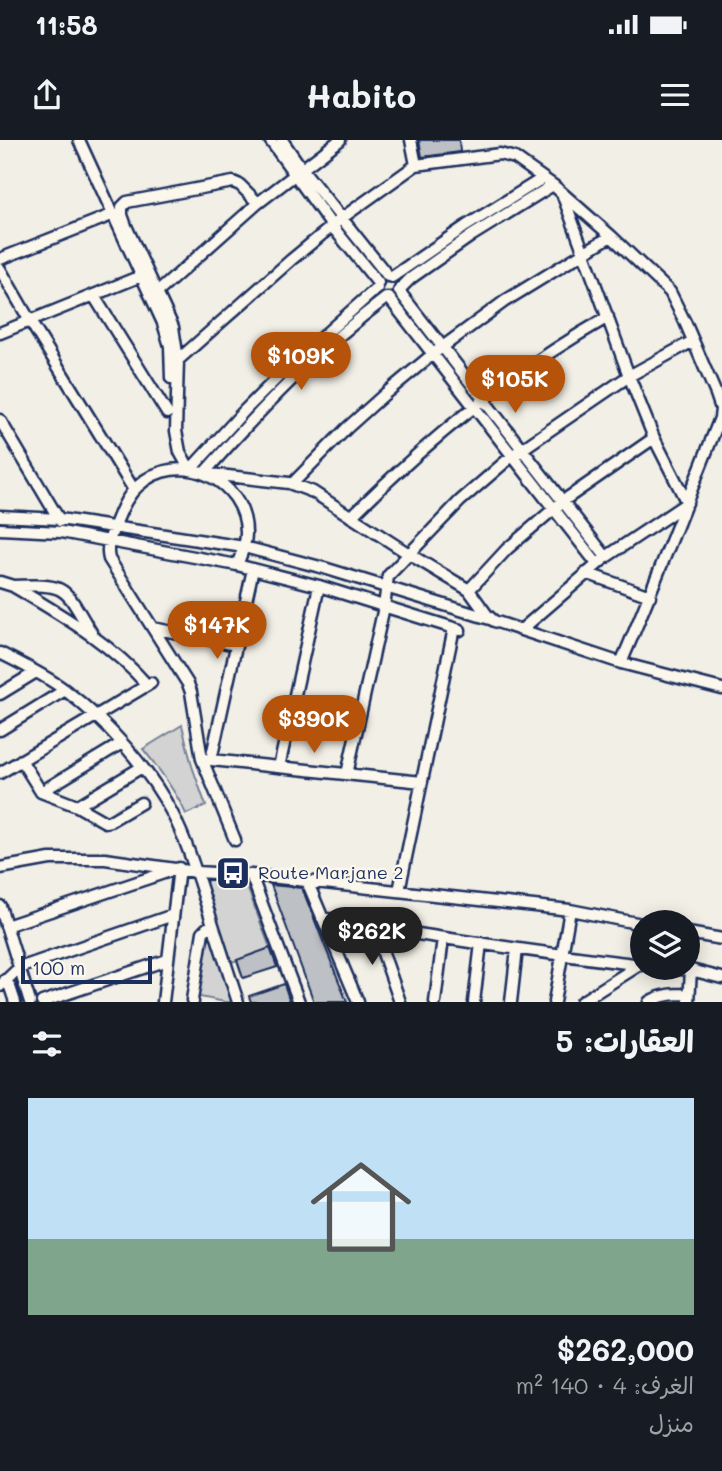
<!DOCTYPE html>
<html lang="ar">
<meta charset="utf-8">
<style>
body{margin:0;font-family:Mali,"Playpen Sans Arabic",sans-serif;background:#20242c;color:#f1f3f6;direction:rtl;height:100vh;display:flex;flex-direction:column;font-size:26px;white-space:nowrap}
*{box-sizing:border-box;margin:0}
p{font-size:23px;color:#9ea1a6}
.icon{flex:none;width:38px;height:38px;fill:none;stroke:currentColor;stroke-width:2;stroke-linecap:round;stroke-linejoin:round}
.map{position:relative;height:862px;overflow:hidden;direction:ltr}
.panel{display:flex;flex-direction:column;background:#171b24;flex:1}
.panel>*{flex:none}
.fabs{position:absolute;left:630px;top:770px;display:grid;gap:14px}
.fabs a{display:grid;place-items:center;width:70px;height:70px;border-radius:50%;background:#171b24;box-shadow:0 4px 18px #0003;font-size:35px}
.scale{position:absolute;left:21px;bottom:18px;width:131px;box-sizing:border-box;padding-left:7px;border:4px solid #1b2f5e;border-top:0;font-size:19px;line-height:24px;white-space:nowrap;color:#1b2f5e;-webkit-text-stroke:5px #fbf7ec;paint-order:stroke}
.price{position:absolute;translate:-50% -60px;padding:0 16px;border-radius:24px;background:#b45309;color:#fff;font-size:23px;line-height:46px;filter:drop-shadow(0 2px 4px #0008)}
.price::after{content:'';position:absolute;left:50%;top:42px;width:21px;height:16px;margin-left:-10px;background:inherit;clip-path:polygon(0 0,100% 0,50% 100%)}
.price.selected{background:#222;color:#fff}
ul{padding:0;list-style:none}
li{display:grid;align-content:center;gap:14px;height:371px;padding:0 28px}
li+li{border-top:2px solid #363941}
li span{display:grid;place-items:center;height:217px;border-radius:0px;color:#555}
li>.icon{margin-inline-start:auto}
span .icon{width:126px;height:126px;fill:#fffc;stroke-width:1}
li b{font-size:30px}
h2{display:flex;justify-content:space-between;align-items:center;height:84px;padding:0 28px;font-size:30px}
.status{display:flex;justify-content:space-between;align-items:center;height:49px;padding:0 35px;background:#171b24;direction:ltr}
.status svg{height:19px;fill:currentColor}
header{display:flex;justify-content:space-between;align-items:center;height:91px;padding:0 28px;background:#171b24;font-size:32px;font-weight:800}
.map>svg:first-child{display:block}
.green{fill:#d2d3d2;stroke:#768198;stroke-width:2}
.building{fill:#bdc0c4;stroke:#1b2f5e;stroke-width:2}
.lines{fill:none;stroke-linecap:round;stroke-linejoin:round}
.street-casing{stroke:#1b2f5e;stroke-width:15}
.street{stroke:#fbf7ec;stroke-width:10}
.labels{text-anchor:middle;stroke-width:5;stroke-linejoin:round;paint-order:stroke}
.poi-label{font-size:18px;fill:#1b2f5e;stroke:#fbf7ec;text-anchor:start}
</style>
<div class="status"><b>11:58</b><svg viewBox="0 0 49 12"><path d="M0 12V9h3v3zM5 12V6h3v6zM10 12V3h3v9zM15 12V0h3v12zM26 1h20v11H26zM47 4h2v5h-2z"/></svg></div>
<header><svg class="icon" aria-label="menu" viewBox="0 0 24 24"><path d="M4 6h16M4 12h16M4 18h16"/></svg>Habito<svg class="icon" aria-label="share" viewBox="0 0 24 24"><path d="M12 15V3M7 8l5-5 5 5M5 13v7h14v-7"/></svg></header>
<div class="map">
<svg width="722" height="862" viewBox="0 0 722 862">
<rect width="100%" height="100%" fill="#f2efe6"/>
<filter id="ink" filterUnits="userSpaceOnUse"><feTurbulence type="fractalNoise" baseFrequency=".0143" numOctaves="2"/><feDisplacementMap in="SourceGraphic" scale="14" xChannelSelector="R" yChannelSelector="G"/><feConvolveMatrix kernelMatrix="1 2 1 2 8 2 1 2 1" color-interpolation-filters="sRGB"/></filter>
<g filter="url(#ink)">
<path class="green" d="M182,585L192,626L206,666L186,674C175,650 160,630 143,609Z
M212,737L242,739L246,744L270,808L232,822L205,745L208,739Z
M204,796H210L234,862H225L195,856Z"/>
<path class="building" d="M419,0H459L460,12L422,17Z
M271,745L302,748L347,862H314Z
M270,808L277,827L243,838L237,820Z
M284,844L290,862H251L249,856Z"/>
<g class="lines">
<g class="street-casing">
<path id="street" d="M79,0L163,183L170,206L171,238
M270,0L332,86L378,143
M282,0L302,29L388,136
M411,0L416,25
M563,56L629,236L654,298L687,363
M0,119L114,74
M0,129L30,181L134,350
M392,137L466,86L543,38
M400,149L411,138L471,96L553,45
M399,151L606,417
M158,152L258,63L340,0
M94,156L167,273
M389,158L597,424
M0,193L141,136
M178,220L291,120L342,78L416,25L500,14L515,18L553,45L611,96L670,152L685,182L716,254L721,269L720,278C687,360 656,442 621,523
M0,280L60,381
M190,330L180,312L176,291L178,220L173,187L126,86L122,75V67L127,62L233,42L240,45L258,63
M190,330L245,270L287,228L377,148
M204,333C260,270 318,209 386,158
M210,334L289,343L313,352L409,414L469,450L487,475L494,481L621,523L722,549
M292,344L347,288L386,253L433,214L505,161L611,96
M0,376L60,379L244,407L324,428L490,479
M351,377C431,297 509,234 608,177
M0,389L61,392L237,425L319,446L460,490
M586,433L650,456
M0,442L13,446C61,475 110,502 147,545
M14,446C69,444 63,446 91,492
M469,450L507,409L563,361L654,298
M153,488L236,505
M521,490L606,417L687,363
M0,513C22,524 45,535 65,550C106,581 150,629 173,675C187,702 196,732 205,760C216,794 227,828 238,862
M0,554L36,532
M0,590L65,550
M202,619L422,642
M21,620L41,652L77,666L105,682L110,681L141,663
M211,620L253,429
M279,627L319,446
M0,633L151,543
M347,634L384,467L388,436L460,361L512,316L629,236L693,201
M41,652L122,603
M77,666L142,627
M235,700L202,619L191,552L188,544L109,419C105,404 113,391 118,378C123,366 128,355 138,346C178,308 247,339 246,394C246,405 241,415 237,425
M0,728L50,719H105L196,732L251,735L570,770L642,784
M251,735L299,862
M307,741L358,862
M399,751L454,488
M0,766L30,862
M322,778C429,797 535,812 642,825
M6,786L179,728L163,862
M374,787L400,862
M688,793L722,799
M669,828L691,830L722,838
M5,840L10,847L15,862
M0,846L19,828L173,775
M42,862L167,820
M193,862L192,860L203,792L207,788H214
M435,862L443,798
M474,862L481,803
M511,862L517,809
M554,862L570,770
M581,862L641,824
M649,862C662,854 674,854 689,854
M689,862L691,830"/>
</g>
<use href="#street" class="street"/>
</g>
</g>
<defs>
<g id="bus-square" transform="scale(1.75)"><rect x="-9" y="-9" width="18" height="18" rx="4" fill="#1b2f5e" stroke="#fbf7ec"/><path d="M-5-6H5V4H4V6H2V4H-2V6H-4V4H-5ZM-3.5-4V0h7V-4ZM-3.5 1.2v1.5H-2V1.2ZM2 1.2v1.5H3.5V1.2Z" fill="#fff"/></g>
</defs>
<g fill-rule="evenodd">
<use href="#bus-square" x="233" y="733"/>
</g>
<g class="labels">
<g class="poi-label">
<text x="258" y="739">Route Marjane 2</text>
</g>
</g>
</svg>
<div class="fabs">
<a><svg class="icon" aria-label="layers" viewBox="0 0 24 24"><path d="M12 4l9 5-9 5-9-5zM3 14l9 5 9-5"/></svg></a>
</div>
<div class="scale">100 m</div>
<b class="price" style="left:301px;top:252px">$109K</b>
<b class="price" style="left:515px;top:275px">$105K</b>
<b class="price" style="left:217px;top:521px">$147K</b>
<b class="price" style="left:314px;top:615px">$390K</b>
<b class="price selected" style="left:372px;top:827px">$262K</b>
</div>
<section class="panel">
<h2>العقارات: 5<svg class="icon" aria-label="filters" viewBox="0 0 24 24"><path d="M4 7h16M4 17h16"/><circle cx="9" cy="7" r="2"/><circle cx="15" cy="17" r="2"/></svg></h2>
<ul>
<li><span style="background:linear-gradient(#bfe0f5 65%,#7fa58c 0)"><svg class="icon" aria-label="home" viewBox="0 0 24 24"><path d="M3 11l9-7 9 7M6 9v11h12V9"/></svg></span><div><b>$262,000</b><p>الغرف: 4 · 140 m²</p><p>منزل</p></div></li>
</ul>
</section>
